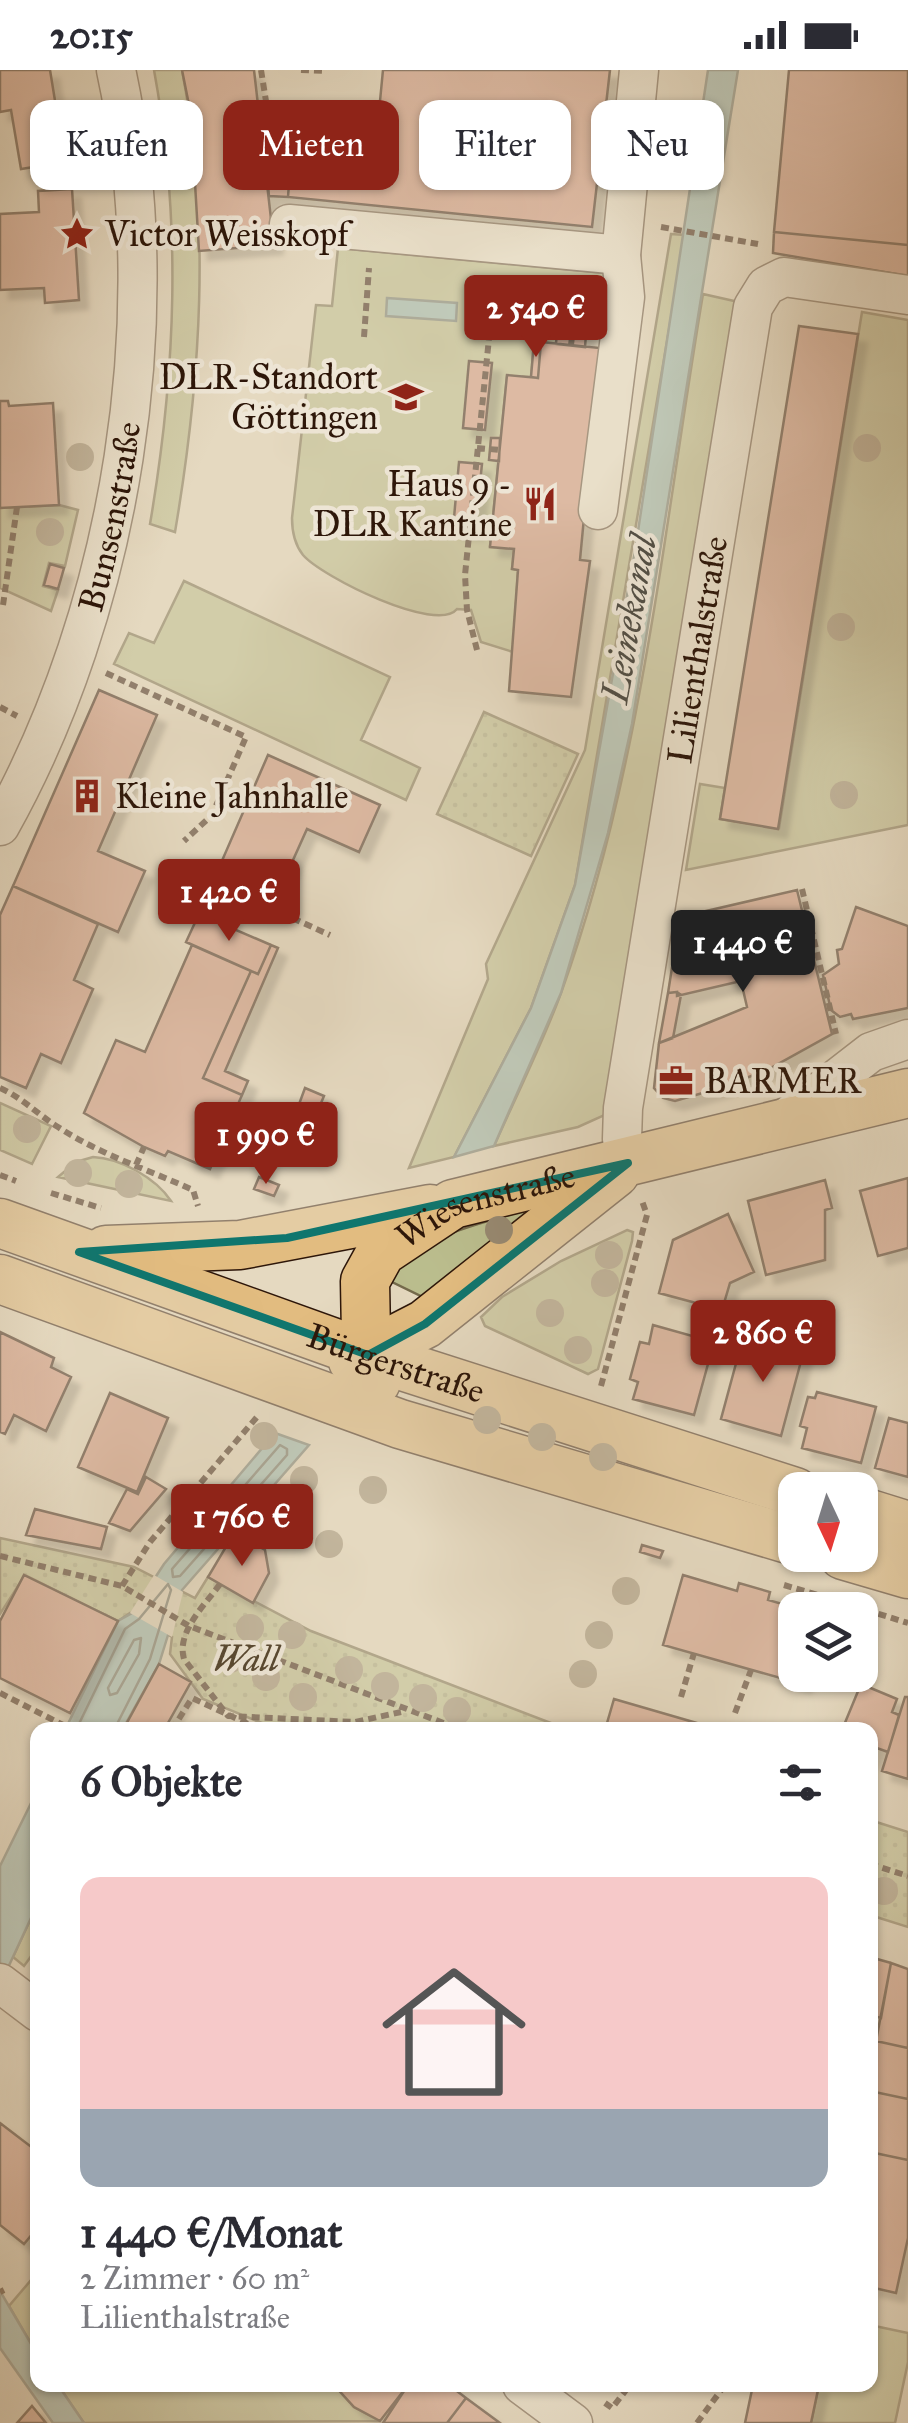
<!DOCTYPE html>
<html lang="de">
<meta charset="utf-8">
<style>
body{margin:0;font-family:"IM FELL Great Primer",serif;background:#f7f7f7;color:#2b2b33;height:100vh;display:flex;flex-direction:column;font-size:38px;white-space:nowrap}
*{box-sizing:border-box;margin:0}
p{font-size:32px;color:#7c7c81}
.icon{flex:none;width:55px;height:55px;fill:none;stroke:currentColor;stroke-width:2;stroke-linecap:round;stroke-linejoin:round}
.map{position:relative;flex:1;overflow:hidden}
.details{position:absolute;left:30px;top:1652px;width:848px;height:670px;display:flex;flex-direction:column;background:#fff;border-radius:20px;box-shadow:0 2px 8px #0004}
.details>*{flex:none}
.banner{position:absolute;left:30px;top:30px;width:850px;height:90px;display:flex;gap:20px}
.needle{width:65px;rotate:176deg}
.buttons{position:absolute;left:778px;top:1402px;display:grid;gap:20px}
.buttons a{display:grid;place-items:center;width:100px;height:100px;border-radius:20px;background:#fff;box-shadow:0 2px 8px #0004;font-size:50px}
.price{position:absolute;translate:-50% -85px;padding:0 22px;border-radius:10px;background:#8f2418;color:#fff;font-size:32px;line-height:65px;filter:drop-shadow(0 2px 5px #0008)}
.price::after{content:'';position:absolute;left:50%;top:60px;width:30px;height:22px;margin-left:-15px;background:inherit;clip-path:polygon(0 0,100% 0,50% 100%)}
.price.on{background:#222;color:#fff}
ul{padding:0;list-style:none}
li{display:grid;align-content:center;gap:20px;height:530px;padding:0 50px}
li+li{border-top:2px solid #e1e1e2}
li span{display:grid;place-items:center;height:310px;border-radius:20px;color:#555}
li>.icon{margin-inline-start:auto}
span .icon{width:180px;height:180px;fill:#fffc;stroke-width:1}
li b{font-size:42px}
h2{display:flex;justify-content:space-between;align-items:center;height:120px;padding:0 50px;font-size:42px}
.tag{padding:0 35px;border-radius:20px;background:#fff;box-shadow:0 2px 8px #0004;font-size:35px;line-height:90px}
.tag.on{background:#8f2418;color:#fff}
.status{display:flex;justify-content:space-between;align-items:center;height:70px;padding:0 50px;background:#fff;direction:ltr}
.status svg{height:28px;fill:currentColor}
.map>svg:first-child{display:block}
.green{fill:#bbbe8e;stroke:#746a4c;stroke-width:2.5}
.park{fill:url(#park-dots);stroke:#746a4c;stroke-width:2.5}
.water{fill:#96bab6;stroke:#6c7871;stroke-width:2.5}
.pier{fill:#e5d9c0}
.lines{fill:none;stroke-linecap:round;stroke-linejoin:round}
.shore{stroke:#626860;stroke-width:2.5}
.building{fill:#d39680;stroke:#2d1609;stroke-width:2.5;filter:url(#shadow)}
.minor-casing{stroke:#5b4737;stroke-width:41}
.major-casing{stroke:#2d1609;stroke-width:51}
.path{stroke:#2d1609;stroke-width:6;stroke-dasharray:8 5;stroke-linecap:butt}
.minor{stroke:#eee6d6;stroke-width:38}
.major{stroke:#e2bc80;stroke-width:48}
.tree{fill:#978971}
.marked{fill:none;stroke:#0f766e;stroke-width:8;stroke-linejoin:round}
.labels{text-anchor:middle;stroke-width:9;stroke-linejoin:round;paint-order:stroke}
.poi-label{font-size:35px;fill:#2d1609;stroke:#eee6d6;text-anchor:start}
.street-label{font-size:35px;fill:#2d1609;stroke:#eee6d6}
.park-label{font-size:35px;font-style:italic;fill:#584831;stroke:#eee6d6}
.water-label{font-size:38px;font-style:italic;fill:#524f46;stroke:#eee6d6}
</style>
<div class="status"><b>20:15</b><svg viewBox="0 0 49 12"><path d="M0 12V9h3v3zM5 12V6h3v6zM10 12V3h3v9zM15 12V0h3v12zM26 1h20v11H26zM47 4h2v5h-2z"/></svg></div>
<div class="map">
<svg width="908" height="2353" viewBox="0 0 908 2353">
<defs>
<pattern id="park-dots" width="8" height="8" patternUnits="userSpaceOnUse" patternTransform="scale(2.5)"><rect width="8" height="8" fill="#bbbe8e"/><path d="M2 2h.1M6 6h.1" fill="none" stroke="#a1a379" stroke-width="1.8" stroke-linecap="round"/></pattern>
<filter id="shadow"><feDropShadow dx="9" dy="9" stdDeviation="2.5" flood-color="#0004"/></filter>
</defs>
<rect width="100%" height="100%" fill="#e5d9c0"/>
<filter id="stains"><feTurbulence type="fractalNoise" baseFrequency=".002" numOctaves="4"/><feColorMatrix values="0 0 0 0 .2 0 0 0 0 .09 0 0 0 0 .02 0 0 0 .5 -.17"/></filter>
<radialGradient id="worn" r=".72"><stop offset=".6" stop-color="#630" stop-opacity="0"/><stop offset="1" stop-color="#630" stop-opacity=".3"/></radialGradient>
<path class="green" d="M154,0H182C211,153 201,309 175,462L150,454C176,302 182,152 154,0Z
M671,164L685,165L575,815L531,938L454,1087L409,1098L488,909L486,894L585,680Z
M338,178L615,204L609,266L558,261L556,274L534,272L531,307L507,306L490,476L514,479L512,499L518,500L513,582L481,572L471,540L457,539C437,564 322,507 303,485C295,475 292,461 292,448L316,235L332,236Z
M703,224L743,233L607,1044L578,1057L494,1076C516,1026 542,975 561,923C642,700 664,456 703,224Z
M862,242L908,250V755L686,800L700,714L725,718L720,749L779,758Z
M59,435L78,440L65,496L49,493L43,516L58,520L51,541L0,518V438Z
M184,511L390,607L361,670L420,698L406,730L114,594L129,563L154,573Z
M194,810L233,827L221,854L180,842Z
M0,1033L51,1056L32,1094L0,1080Z
M93,1087C120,1088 156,1108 171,1131L58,1107L76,1092Z
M522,1141H528L531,1149L429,1230L388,1210C420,1164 472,1157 522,1141Z
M627,1160L633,1162L632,1171L598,1299L588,1304L485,1256L481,1247L502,1227L561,1191Z
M37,1835V1878L24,1896L13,1887Z
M37,2203V2284L9,2236Z
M870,2255L908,2263V2292L895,2353H811L819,2315H870Z
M58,2315H334L354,2337L380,2351L84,2353Z"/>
<path class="park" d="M484,642L578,684L531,786L437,744Z
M0,1468L134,1497L195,1528L208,1507L311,1561L569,1660H279L203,1629L170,1584L172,1567L130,1543L118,1551L25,1505L0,1544Z
M870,1750L908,1762V1857L870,1845Z"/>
<path class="water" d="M708,0H738L632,654L608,763L561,923L494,1076L454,1087L531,938L575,815L635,481Z
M387,228L457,233L456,251L386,246Z
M275,1363L309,1375L182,1520L159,1594L122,1660H65L118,1551L132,1543L164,1494Z
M37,1721V1835L0,1915V1796Z
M0,2221L37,2284L38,2315H58L84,2353H53L0,2278Z"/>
<path class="pier" d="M154,1505L183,1522L172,1567L130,1543Z"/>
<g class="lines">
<path class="shore" d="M280,1375L287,1379V1385L180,1506L173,1507L172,1499Z
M141,1568L139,1584L117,1623L110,1625L108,1618L134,1570Z
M76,1660L125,1559L139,1549L168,1514L171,1520L150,1589L114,1660"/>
</g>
<path class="building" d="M0,0H50L65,92L21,99L11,40L0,42Z
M182,0H254L274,175L199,181L191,45Z
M383,0H610L592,157L288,127L292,75L375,83Z
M789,0H908V175L774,162Z
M264,72L292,75L288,127L269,126Z
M72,119L79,230L45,233L44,218L0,220V144L39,142L38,121Z
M774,162L908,175V206L773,183Z
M799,256L858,264L778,759L720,749Z
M557,261L586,264L585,277L556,274Z
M534,272H541L538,308L531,307Z
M541,272L600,278L580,490L590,491L571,627L509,621L518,500L512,499L514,479L490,477L507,305L538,308Z
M469,291L492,293L485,360L463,358Z
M0,331H8L9,336L53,333L59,435L0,438Z
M491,368H500L499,391L489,390Z
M459,392L482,394L475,461L453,459Z
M50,494L64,498L58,519L44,515Z
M99,620L157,645L98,781L145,801L118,862L13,816Z
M268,685L380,735L359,782L307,759L280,819L221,793Z
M13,816L98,854L74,910L93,919L61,993L41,984L26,1018L0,1007V845Z
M797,820L832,964L767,1000L720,1018L675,1031L663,1028L654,1018L659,973L747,937L741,911L677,926V922L668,923L680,847Z
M856,837L908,856V938L853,949L851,944L840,947L831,940L823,905L839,894L837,880L842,879Z
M199,844L271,875L258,904L186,872Z
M192,875L251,901L203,1008L242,1025L210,1099L168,1081L165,1086L144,1077L84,1043L116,970L145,982Z
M271,875L278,878L225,1001L248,1011L242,1025L203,1008L251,901L258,904Z
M677,922L681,925L673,968L659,973L668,923Z
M305,1018L324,1026L316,1045L298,1037Z
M259,1107L279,1115L274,1126L254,1119Z
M908,1108V1178L878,1186L860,1121Z
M825,1110L832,1138L825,1140V1190L766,1205L748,1131Z
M728,1144L754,1202L730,1213L722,1240L659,1223L673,1170Z
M653,1255L714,1272L694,1345L633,1329L638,1312L630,1309L640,1272L649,1274Z
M0,1262L54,1288L51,1297L71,1307L46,1361L14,1345L5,1364L0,1362Z
M744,1264L804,1280L781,1366L721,1349Z
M817,1322L876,1337L861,1393L802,1378L807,1358L800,1356L808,1327L815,1328Z
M110,1323L168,1348L137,1422L78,1397Z
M889,1348L908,1353V1407L875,1398Z
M146,1407L166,1419L130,1461L109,1453L127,1419L138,1424Z
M35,1439L107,1457L101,1479L26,1465Z
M246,1469L265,1480L269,1503L253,1533L208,1507L227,1475Z
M642,1475L663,1481L660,1488L640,1482Z
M24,1505L118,1551L70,1643L0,1608V1551Z
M683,1505L737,1521L739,1513L770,1522L768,1530L803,1540H795V1605H805L802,1614L663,1575Z
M159,1594L191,1612L164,1660H123Z
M861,1614L897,1629L892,1642L899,1645L888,1682L877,1678L871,1691L870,1660H842Z
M905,1627H908V1709L882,1701Z
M614,1629L714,1658V1660H605Z
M870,1887L891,1893L881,1948L870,1945Z
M891,1893L908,1899V1978L876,1971Z
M876,1971L908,1978V2029L870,2021Z
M870,2021L908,2029V2090L870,2082Z
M0,2053L38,2082V2157L24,2174L0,2155Z
M870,2082L908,2090V2168L896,2223L870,2217Z
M334,2315H408L380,2351L354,2337Z
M408,2315H449L466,2328L447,2353H383Z
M753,2315H819L811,2353H745Z
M466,2328L500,2353H447Z
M32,2336L46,2353H17Z"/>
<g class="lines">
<g class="minor-casing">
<g id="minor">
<path d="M289,154L621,185"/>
<path d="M598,440L625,227L621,185L639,0"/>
<path id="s1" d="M0,756C122,538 169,243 116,0"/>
<path d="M782,1051L871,982L908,969"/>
<path id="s2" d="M628,1093L622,1069L623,1038L753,237L766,216L784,207L908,225"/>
<path d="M0,1913L38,1942"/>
<path d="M522,2315L573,2353"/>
</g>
</g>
<g class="major-casing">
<g id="major">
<path id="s3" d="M0,1153L368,1285L795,1422"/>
<path d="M106,1180L240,1175L430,1139"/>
<path d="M0,1209L400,1354L795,1471"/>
<path d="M353,1291L425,1254L615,1103"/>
<path id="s4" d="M376,1312L366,1266L365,1211L381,1182L453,1134L908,1023"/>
<path d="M860,1441L908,1456"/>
<path d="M843,1485L908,1504"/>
</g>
</g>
<path class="path" d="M261,0L269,50L278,58
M301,0L325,1
M278,74V58L324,56
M661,157L758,174
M364,267L369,198
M571,275L578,217
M477,378L500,380
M3,535L17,437
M477,580L467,540L465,505L495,209
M106,603L246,667L212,745L184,771
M0,637L17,646
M174,795L330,865
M802,819L836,964
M0,1018C23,1028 37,1044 58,1057C99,1084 149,1100 193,1120L198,1136
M136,1095L144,1077
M0,1105L16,1111
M51,1123L101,1138
M601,1316L647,1145L642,1131
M0,1486L122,1516L189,1556L462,1660
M220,1514C205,1535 176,1562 184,1589L228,1646L355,1652L401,1642
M784,1515L835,1530
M122,1516L150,1472L257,1347
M866,1540L908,1553
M0,1623L73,1660
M681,1627L694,1583
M735,1643L751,1600
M172,1660L192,1628L261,1660
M870,1794L908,1806
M0,2222L4,2220
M722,2319L738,2315
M605,2333L612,2338L630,2315
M697,2353L722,2319L717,2315"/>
<use href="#minor" class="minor"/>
<use href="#major" class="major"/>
</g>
<g class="tree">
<circle cx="867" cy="378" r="14"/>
<circle cx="80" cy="387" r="14"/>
<circle cx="50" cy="462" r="14"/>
<circle cx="841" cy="557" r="14"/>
<circle cx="844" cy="725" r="14"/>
<circle cx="27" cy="1059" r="14"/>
<circle cx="78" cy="1103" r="14"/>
<circle cx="129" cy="1114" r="14"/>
<circle cx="499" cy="1160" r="14"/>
<circle cx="609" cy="1185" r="14"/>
<circle cx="605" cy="1213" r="14"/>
<circle cx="550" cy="1243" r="14"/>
<circle cx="578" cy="1280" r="14"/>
<circle cx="487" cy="1350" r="14"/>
<circle cx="264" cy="1366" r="14"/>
<circle cx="542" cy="1367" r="14"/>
<circle cx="603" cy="1387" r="14"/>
<circle cx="304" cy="1410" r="14"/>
<circle cx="373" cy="1420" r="14"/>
<circle cx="255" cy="1453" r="14"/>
<circle cx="329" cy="1474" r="14"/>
<circle cx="626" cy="1521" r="14"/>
<circle cx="250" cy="1558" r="14"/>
<circle cx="292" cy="1565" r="14"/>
<circle cx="599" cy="1565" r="14"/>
<circle cx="230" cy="1589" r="14"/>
<circle cx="349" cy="1600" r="14"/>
<circle cx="583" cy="1604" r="14"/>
<circle cx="266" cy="1607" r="14"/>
<circle cx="385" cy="1616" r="14"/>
<circle cx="303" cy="1627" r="14"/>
<circle cx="423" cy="1628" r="14"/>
<circle cx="457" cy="1641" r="14"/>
<circle cx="884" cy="1821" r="14"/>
</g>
<path d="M0 0H908V2353H0ZM628,1093L425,1254L368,1285L79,1182L287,1168Z" fill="#e5d9c0" fill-opacity=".55" fill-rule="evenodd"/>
<path class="marked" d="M628,1093L425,1254L368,1285L79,1182L287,1168Z"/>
<defs>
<g id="sight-bare" transform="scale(2.7)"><path d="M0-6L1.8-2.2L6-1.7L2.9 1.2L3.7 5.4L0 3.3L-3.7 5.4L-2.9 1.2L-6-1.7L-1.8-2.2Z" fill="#8f2418" stroke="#eee6d6" stroke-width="2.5" paint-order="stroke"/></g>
<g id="university-bare" transform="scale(2.7)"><path d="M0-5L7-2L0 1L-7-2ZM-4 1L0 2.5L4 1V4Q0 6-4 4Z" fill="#8f2418" stroke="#eee6d6" stroke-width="2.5" paint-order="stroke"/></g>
<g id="restaurant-bare" transform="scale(2.7)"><path d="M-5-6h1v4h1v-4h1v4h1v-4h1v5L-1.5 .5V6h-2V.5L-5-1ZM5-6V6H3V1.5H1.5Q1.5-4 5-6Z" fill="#8f2418" stroke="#eee6d6" stroke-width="2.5" paint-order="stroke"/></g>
<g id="building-bare" transform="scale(2.7)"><path d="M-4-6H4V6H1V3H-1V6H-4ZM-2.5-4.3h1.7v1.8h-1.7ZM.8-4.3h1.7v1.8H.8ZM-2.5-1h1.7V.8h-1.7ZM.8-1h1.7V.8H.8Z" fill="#8f2418" stroke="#eee6d6" stroke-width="2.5" paint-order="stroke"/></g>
<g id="office-bare" transform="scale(2.7)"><path d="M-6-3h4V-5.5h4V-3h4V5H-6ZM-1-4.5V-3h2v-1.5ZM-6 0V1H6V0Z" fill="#8f2418" stroke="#eee6d6" stroke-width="2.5" paint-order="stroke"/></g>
</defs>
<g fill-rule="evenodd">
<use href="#sight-bare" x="77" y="164"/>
<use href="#university-bare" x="406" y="327"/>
<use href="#restaurant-bare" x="540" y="434"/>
<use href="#building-bare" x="87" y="726"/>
<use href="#office-bare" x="676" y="1011"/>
</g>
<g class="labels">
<g class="poi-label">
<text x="105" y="176">Victor Weisskopf</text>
<text x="378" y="319" text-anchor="end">DLR-Standort<tspan x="378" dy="40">Göttingen</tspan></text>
<text x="512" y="426" text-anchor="end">Haus 9 -<tspan x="512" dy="40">DLR Kantine</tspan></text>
<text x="115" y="738">Kleine Jahnhalle</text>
<text x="704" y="1023">BARMER</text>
</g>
<g class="street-label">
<text dy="12" stroke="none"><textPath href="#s1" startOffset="330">Bunsenstraße</textPath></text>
<text dy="12" stroke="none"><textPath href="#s2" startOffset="520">Lilienthalstraße</textPath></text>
<text dy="12" stroke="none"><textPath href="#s4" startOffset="252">Wiesenstraße</textPath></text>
<text dy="12" stroke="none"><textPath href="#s3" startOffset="420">Bürgerstraße</textPath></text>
</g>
<g class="park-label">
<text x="246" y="1601">Wall</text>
</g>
<g class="water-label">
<text transform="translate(629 549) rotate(-80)" y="13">Leinekanal</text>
</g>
</g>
<rect width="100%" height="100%" filter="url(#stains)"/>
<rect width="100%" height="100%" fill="url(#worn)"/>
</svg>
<div class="buttons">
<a><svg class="needle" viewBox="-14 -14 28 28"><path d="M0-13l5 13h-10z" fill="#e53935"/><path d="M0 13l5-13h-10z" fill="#7c7c81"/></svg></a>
<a><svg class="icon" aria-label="layers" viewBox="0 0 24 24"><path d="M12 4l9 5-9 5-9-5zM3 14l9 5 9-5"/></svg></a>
</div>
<b class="price" style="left:536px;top:290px">2 540 €</b>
<b class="price" style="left:229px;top:874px">1 420 €</b>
<b class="price on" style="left:743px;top:925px">1 440 €</b>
<b class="price" style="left:266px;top:1117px">1 990 €</b>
<b class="price" style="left:763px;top:1315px">2 860 €</b>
<b class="price" style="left:242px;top:1499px">1 760 €</b>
<div class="banner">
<a class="tag">Kaufen</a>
<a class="tag on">Mieten</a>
<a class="tag">Filter</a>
<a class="tag">Neu</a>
</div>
<section class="details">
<h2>6 Objekte<svg class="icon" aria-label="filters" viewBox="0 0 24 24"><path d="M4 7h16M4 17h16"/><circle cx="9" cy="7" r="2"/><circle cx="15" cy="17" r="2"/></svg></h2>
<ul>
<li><span style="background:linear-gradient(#f6c9c9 75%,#9aa5b1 0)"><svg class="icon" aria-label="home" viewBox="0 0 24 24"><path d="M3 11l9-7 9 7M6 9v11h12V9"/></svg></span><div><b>1 440 €/Monat</b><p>2 Zimmer · 60 m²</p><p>Lilienthalstraße</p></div></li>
</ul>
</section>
</div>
